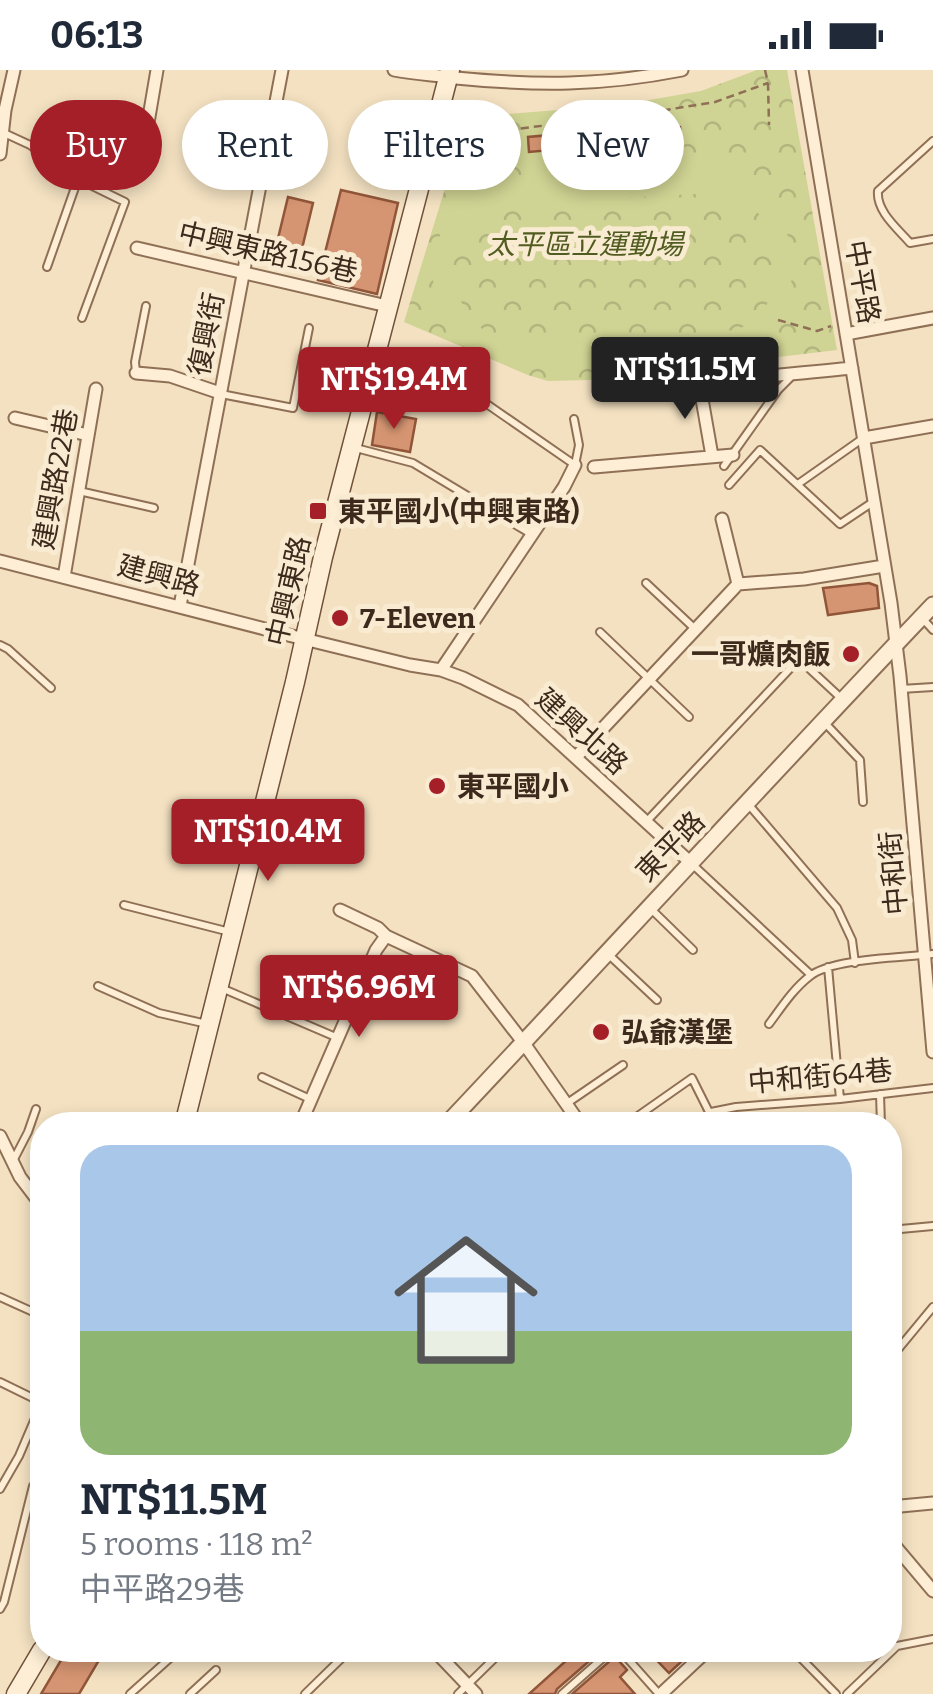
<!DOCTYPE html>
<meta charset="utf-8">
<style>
body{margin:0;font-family:Bitter,"Noto Sans TC",serif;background:#f6f6f7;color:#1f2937;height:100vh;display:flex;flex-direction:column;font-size:38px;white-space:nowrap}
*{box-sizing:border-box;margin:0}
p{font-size:32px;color:#747a83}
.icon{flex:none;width:55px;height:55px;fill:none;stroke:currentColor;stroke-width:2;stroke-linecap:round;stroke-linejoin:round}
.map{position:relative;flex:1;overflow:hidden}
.drawer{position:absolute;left:30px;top:1042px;width:872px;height:550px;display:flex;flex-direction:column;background:#fff;border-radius:40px;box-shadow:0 5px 15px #0003}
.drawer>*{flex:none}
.top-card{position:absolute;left:30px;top:30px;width:875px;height:90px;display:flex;gap:20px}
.price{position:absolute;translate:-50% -85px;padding:0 22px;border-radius:10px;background:#a51f28;color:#fff;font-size:32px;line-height:65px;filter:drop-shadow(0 2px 5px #0008)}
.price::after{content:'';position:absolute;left:50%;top:60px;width:30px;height:22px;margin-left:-15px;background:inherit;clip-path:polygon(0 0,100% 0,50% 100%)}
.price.selected{background:#222;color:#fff}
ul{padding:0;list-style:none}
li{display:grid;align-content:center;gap:20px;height:530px;padding:0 50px}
li span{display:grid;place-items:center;height:310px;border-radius:30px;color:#555}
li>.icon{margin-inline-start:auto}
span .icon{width:180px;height:180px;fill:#fffc;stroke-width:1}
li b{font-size:42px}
.tag{padding:0 35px;border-radius:45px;background:#fff;box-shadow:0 5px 15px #0003;font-size:35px;line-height:90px}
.tag.selected{background:#a51f28;color:#fff}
.status{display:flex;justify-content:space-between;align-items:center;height:70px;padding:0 50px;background:#fff;direction:ltr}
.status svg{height:28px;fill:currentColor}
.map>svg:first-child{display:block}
.park{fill:url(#park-crowns)}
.garden{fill:#cfd393;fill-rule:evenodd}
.building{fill:#d69572;stroke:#915639;stroke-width:2.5}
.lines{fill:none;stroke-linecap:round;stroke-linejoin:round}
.service-casing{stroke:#8f7056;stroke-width:10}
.minor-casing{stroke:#8f7056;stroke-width:15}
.tertiary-casing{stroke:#8f7056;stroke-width:19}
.secondary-casing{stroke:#715139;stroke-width:21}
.path{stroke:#8f7056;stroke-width:2.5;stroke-dasharray:8 5;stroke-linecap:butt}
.service{stroke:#fdeed5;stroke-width:6}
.minor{stroke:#fdeed5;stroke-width:11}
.tertiary{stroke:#fdeed5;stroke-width:15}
.secondary{stroke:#fdeed5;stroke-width:18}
.poi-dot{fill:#a51f28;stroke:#f9ebd1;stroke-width:4}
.labels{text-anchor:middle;stroke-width:10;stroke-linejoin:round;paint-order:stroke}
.park-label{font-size:28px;font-style:italic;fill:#515c20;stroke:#f9ebd1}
.street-label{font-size:28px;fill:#3d2a1c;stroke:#f9ebd1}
.poi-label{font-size:28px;font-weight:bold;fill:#3d2a1c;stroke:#f9ebd1;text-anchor:start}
</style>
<div class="status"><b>06:13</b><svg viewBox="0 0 49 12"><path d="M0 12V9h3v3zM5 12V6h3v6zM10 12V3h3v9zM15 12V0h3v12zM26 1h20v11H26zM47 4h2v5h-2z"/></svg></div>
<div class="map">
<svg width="933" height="1624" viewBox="0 0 933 1624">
<defs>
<pattern id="park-crowns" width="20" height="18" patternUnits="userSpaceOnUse" patternTransform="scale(2.5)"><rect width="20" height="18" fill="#cfd393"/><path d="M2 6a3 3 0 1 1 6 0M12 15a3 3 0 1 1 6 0" fill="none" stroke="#b3b57e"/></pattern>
</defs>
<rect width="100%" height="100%" fill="#f3e1c1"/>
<path class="park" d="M757,0H787L837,280L589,310L548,311L528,305L404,252L470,37L507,44L620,35L701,21Z"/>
<path class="garden" d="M754,92L753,114C792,142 804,204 780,246C775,255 765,262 757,269L531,295C467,280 421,258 436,183C442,153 446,143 474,130L472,114ZM714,123C727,128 749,132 758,143C778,166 781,227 757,248C752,253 743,257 736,260L521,277C512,274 500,271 491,265C477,257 468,244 460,230C437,188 472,154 506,134Z"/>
<path class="building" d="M625,54V60L680,57L681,74L627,77V80L610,85L586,83L585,77L529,82L528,67L584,62V58Z
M341,120L398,133L377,224L318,210Z
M288,127L313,133L299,191L274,185Z
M377,342L416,349L410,382L372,375Z
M869,513L877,516L879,538L828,545L823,518Z
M67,1580H105L79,1624H41Z
M578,1580H602L557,1619L555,1624H529Z
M647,1580H694L669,1603Z
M612,1589L618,1590L627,1600L620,1607L635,1624H572Z"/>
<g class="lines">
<g class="service-casing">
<path id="service" d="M4,63L30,75L78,109L125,132L82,248
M933,71L878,121C876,141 897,158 910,173L933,169
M47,197L78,109
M136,302L135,292L146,236
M455,312L575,395L579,375L574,349
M221,324L293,338L309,258
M352,377L413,393L531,464
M724,396L778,320L791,307
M798,414L862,369
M729,415L760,380L840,454L873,432
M79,421L154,438
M646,513L694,558
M922,548L933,560
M600,562L689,647
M0,575L8,579L51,618
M901,619L933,617
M825,653L860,690L863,732
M749,735L837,838L852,870L855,893
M647,751L799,589L843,630
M692,794L811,905
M124,835L230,862
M650,838L693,880
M607,883L657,930
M828,897L840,1029
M98,916L159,943L207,954
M219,917L338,968
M769,954C781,938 793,919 810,906C833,888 902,888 933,884
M262,1007L310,1029
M880,1024L881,1055
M566,1034L623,995
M625,1055L692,1008L714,1052L711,1055
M694,1055L711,1042L736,1037L840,1029L933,1018
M12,1093L28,1062L36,1039
M890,1160L933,1156
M0,1227L42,1246
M890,1289L933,1237
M0,1312L41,1332
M0,1419L19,1386L42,1332
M0,1539L4,1532L33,1416L42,1419
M620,1580L659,1624
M793,1580L836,1624
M130,1624L179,1580
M190,1624L216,1600
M305,1624L350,1580
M458,1624L503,1580
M562,1624L612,1580
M847,1624L897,1576L933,1569"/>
</g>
<g class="minor-casing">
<path id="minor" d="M394,0C415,4 435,5 456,8C539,16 600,16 682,0
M802,0L891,533L900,606L933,982
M0,84L5,40L14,0
M142,88L157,0
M137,178L387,236
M846,264L933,248
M136,303L170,306L220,323
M699,312L712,386
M651,317C718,310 785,305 852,298
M15,348L88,365
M864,368L933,356
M594,397L733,385
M722,449L738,514
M0,491L304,569L410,595L441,600L463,608L518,635L691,793
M64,507L96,319
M180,536L282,0
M441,600L564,417L575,395
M576,687L738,514L804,509L884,496
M340,840L378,858L386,866L472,906L523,972L581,1055
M300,1055L376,880L386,866
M0,1066L20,1107L42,1136
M890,1437L933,1433
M890,1470L933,1521
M434,1580L476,1624
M661,1624L708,1580"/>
</g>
<g class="tertiary-casing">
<path id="tertiary" d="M446,1055C609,882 769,707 933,535"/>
</g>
<g class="secondary-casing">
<path id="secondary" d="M184,1055L295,612L323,487L450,0
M16,1624L42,1580"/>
</g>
<path class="path" d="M765,0L768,13L769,55
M465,53L483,57L468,94L472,114
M484,57L508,60L513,97
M508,60L647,43L715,32L768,13
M778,250L817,261L831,256"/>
<use href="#service" class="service"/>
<use href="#minor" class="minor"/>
<use href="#tertiary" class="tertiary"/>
<use href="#secondary" class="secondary"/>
</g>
<g class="poi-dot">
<rect x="308" y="431" width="20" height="20" rx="5"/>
<circle cx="340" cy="548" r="10"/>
<circle cx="851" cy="584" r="10"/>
<circle cx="437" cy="716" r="10"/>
<circle cx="601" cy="962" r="10"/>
</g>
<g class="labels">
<g class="park-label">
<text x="585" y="184">太平區立運動場</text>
</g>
<g class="street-label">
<text transform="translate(268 182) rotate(13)" y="10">中興東路156巷</text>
<text transform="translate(863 212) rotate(80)" y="10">中平路</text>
<text transform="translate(206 264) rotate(-79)" y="10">復興街</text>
<text transform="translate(55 409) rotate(-80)" y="10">建興路22巷</text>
<text transform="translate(159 505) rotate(15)" y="10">建興路</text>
<text transform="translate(288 521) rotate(-77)" y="10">中興東路</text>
<text transform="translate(582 661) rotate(42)" y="10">建興北路</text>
<text transform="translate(670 776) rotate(-46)" y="10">東平路</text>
<text transform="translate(893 803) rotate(-95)" y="10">中和街</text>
<text transform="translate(820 1006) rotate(-5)" y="10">中和街64巷</text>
</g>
<g class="poi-label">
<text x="338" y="451">東平國小(中興東路)</text>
<text x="360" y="558">7-Eleven</text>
<text x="831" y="594" text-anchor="end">一哥爌肉飯</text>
<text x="457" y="726">東平國小</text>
<text x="621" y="972">弘爺漢堡</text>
</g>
</g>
</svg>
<b class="price selected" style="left:685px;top:352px">NT$11.5M</b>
<b class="price" style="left:394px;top:362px">NT$19.4M</b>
<b class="price" style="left:268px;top:814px">NT$10.4M</b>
<b class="price" style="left:359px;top:970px">NT$6.96M</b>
<div class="top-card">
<a class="tag selected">Buy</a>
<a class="tag">Rent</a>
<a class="tag">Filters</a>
<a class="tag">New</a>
</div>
<section class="drawer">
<ul>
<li><span style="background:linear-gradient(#a9c7e8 60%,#8fb573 0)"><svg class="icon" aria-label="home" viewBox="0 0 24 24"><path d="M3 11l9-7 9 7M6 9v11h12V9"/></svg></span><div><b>NT$11.5M</b><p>5 rooms · 118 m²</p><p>中平路29巷</p></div></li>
</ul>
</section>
</div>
